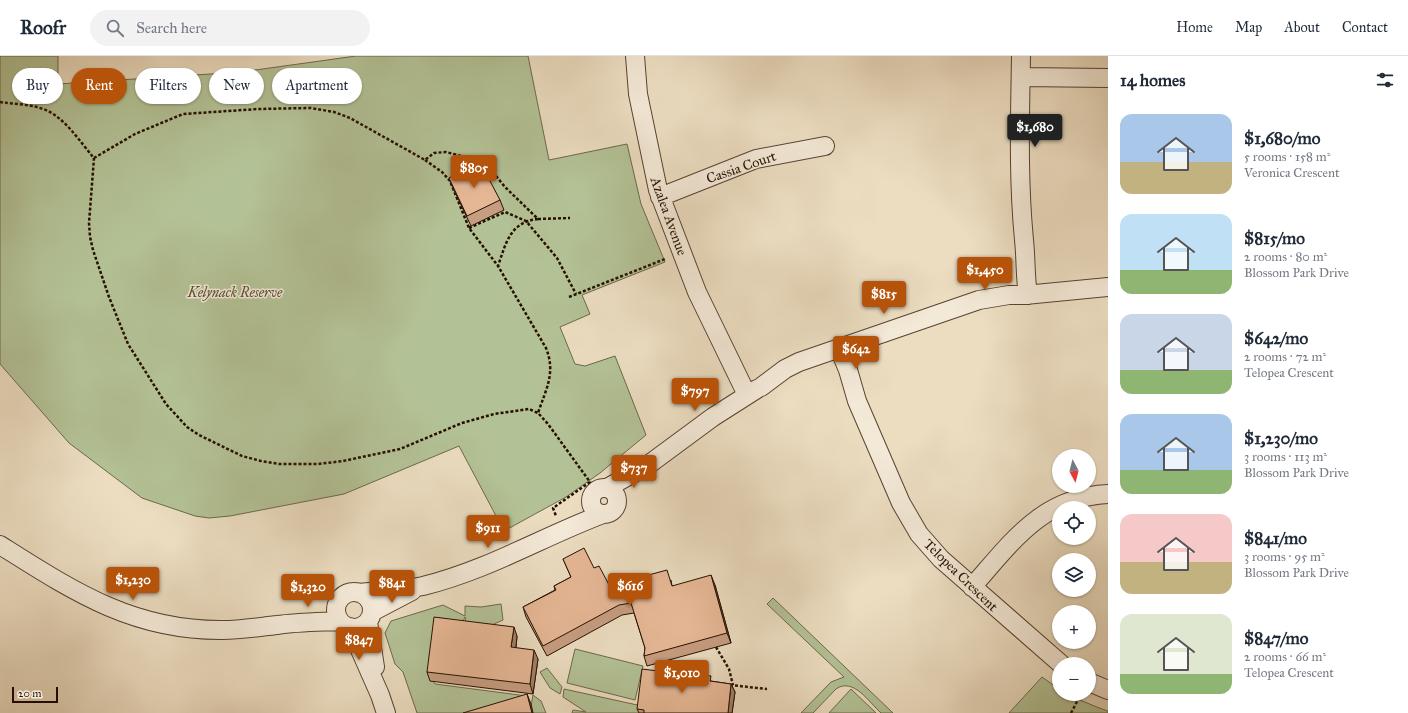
<!DOCTYPE html>
<meta charset="utf-8">
<style>
body{margin:0;font-family:"IM FELL Great Primer",serif;background:#f2f2f3;color:#1f2937;height:100vh;display:flex;flex-direction:column;font-size:15px;white-space:nowrap}
*{box-sizing:border-box;margin:0}
p{font-size:13px;color:#747a83}
.icon{flex:none;width:22px;height:22px;fill:none;stroke:currentColor;stroke-width:2;stroke-linecap:round;stroke-linejoin:round}
.map{position:relative;flex:1;overflow:hidden}
.panel{display:flex;flex-direction:column;background:#fff;width:300px}
.panel>*{flex:none}
.banner{position:absolute;left:12px;top:12px;width:380px;height:36px;display:flex;gap:8px}
.needle{width:26px;rotate:173deg}
.buttons{position:absolute;left:1052px;top:393px;display:grid;gap:8px}
.buttons a{display:grid;place-items:center;width:44px;height:44px;border-radius:50%;background:#fff;box-shadow:0 1px 3px #0004;font-size:20px}
.scale{position:absolute;left:12px;bottom:10px;width:46px;box-sizing:border-box;padding-left:4px;border:2px solid #260f01;border-top:0;font-size:11px;line-height:14px;white-space:nowrap;color:#260f01;-webkit-text-stroke:3px #f3e9d7;paint-order:stroke}
.price{position:absolute;translate:-50% -34px;padding:0 9px;border-radius:4px;background:#b45309;color:#fff;font-size:13px;line-height:26px;filter:drop-shadow(0 1px 2px #0008)}
.price::after{content:'';position:absolute;left:50%;top:24px;width:12px;height:9px;margin-left:-6px;background:inherit;clip-path:polygon(0 0,100% 0,50% 100%)}
.price.selected{background:#222;color:#fff}
ul{padding:0;list-style:none}
li{display:flex;align-items:center;gap:12px;height:100px;padding:0 12px}
li span{display:grid;place-items:center;flex:none;width:112px;height:80px;border-radius:12px;color:#555}
li>.icon{margin-inline-start:auto}
span .icon{width:48px;height:48px;fill:#fffc;stroke-width:1}
li b{font-size:17px}
h2{display:flex;justify-content:space-between;align-items:center;height:48px;padding:0 12px;font-size:17px}
.tag{padding:0 14px;border-radius:18px;background:#fff;box-shadow:0 1px 3px #0004;font-size:14px;line-height:36px}
.tag.selected{background:#b45309;color:#fff}
header{display:flex;align-items:center;gap:24px;box-sizing:border-box;height:56px;padding:0 20px;background:#fff;border-bottom:1px solid #e0e1e3}
header strong{font-size:19px}
nav{display:flex;gap:22px;margin-inline-start:auto;font-size:14px}
.search{width:280px;height:36px;background:#f2f2f3;display:flex;align-items:center;gap:10px;box-sizing:border-box;padding:0 14px;border-radius:22px;color:#747a83;font-size:15px}
main{display:flex;flex:1;min-height:0}
.map>svg:first-child{display:block}
.green{fill:#b3c296;stroke:#6c684c}
.lines{fill:none;stroke-linecap:round;stroke-linejoin:round}
.minor-casing{stroke:#584231;stroke-width:20}
.path{stroke:#260f01;stroke-width:2.5;stroke-dasharray:3 2;stroke-linecap:butt}
.minor{stroke:#f3e9d7;stroke-width:18}
.wall{fill:#c69d80;stroke:#260f01}
.shaded-wall{fill:#a18068;stroke:#260f01}
.building{fill:#e6b795;stroke:#260f01}
.labels{text-anchor:middle;stroke-width:3;stroke-linejoin:round;paint-order:stroke}
.street-label{font-size:14px;fill:#260f01;stroke:#f3e9d7}
.park-label{font-size:14px;font-style:italic;fill:#574e35;stroke:#f3e9d7}
</style>
<header>
<strong>Roofr</strong>
<div class="search"><svg class="icon" aria-label="search" viewBox="0 0 24 24"><circle cx="10" cy="10" r="6"/><path d="M15 15l6 6"/></svg>Search here</div>
<nav><a>Home</a><a>Map</a><a>About</a><a>Contact</a></nav>
</header>
<main>
<div class="map">
<svg width="1108" height="657" viewBox="0 0 1108 657">
<rect width="100%" height="100%" fill="#ecddc1"/>
<filter id="stains"><feTurbulence type="fractalNoise" baseFrequency=".005" numOctaves="4"/><feColorMatrix values="0 0 0 0 .2 0 0 0 0 .09 0 0 0 0 .02 0 0 0 .5 -.17"/></filter>
<radialGradient id="worn" r=".72"><stop offset=".6" stop-color="#630" stop-opacity="0"/><stop offset="1" stop-color="#630" stop-opacity=".3"/></radialGradient>
<path class="green" d="M0,0H58V28L241,16L356,0H528L549,104L627,88L641,148L665,206L582,239L590,258L560,271L575,308L585,310L615,300L646,379L600,417L566,441L504,475L459,390L344,438L230,460L209,462L195,460L142,442L69,387L0,308Z
M773,542L893,657H881C869,646 853,621 836,633L813,657H801L831,626L844,621L767,548Z
M501,548L503,564L485,572L466,567L465,561L462,567L433,565L437,570L429,618L435,628L527,640L501,657H417L403,616L395,608L385,577L391,565L443,549L465,560V550L481,551Z
M575,593L643,610L635,644L567,627Z
M547,612L562,631L560,638L550,632L540,616Z
M1042,621L1059,633V638C1070,638 1094,651 1108,655V657H1009Z
M564,633L642,650L641,657H572L573,654L586,656L563,641Z
M851,633L876,657H829Z
M533,639L541,645L546,657H533L531,650Z"/>
<g class="lines">
<g class="minor-casing">
<path id="minor" d="M635,0L638,38L658,134L697,236L747,339
M1021,0C1020,62 1018,122 1024,184C1026,202 1025,220 1028,239
M1021,21L1108,22
M660,141L756,103L825,90
M839,292L848,314L857,345L901,447L919,478L941,503L1061,608
M761,331L785,313L799,306L979,244L1009,239H1025L1108,231
M591 445a13 13 0 1 1 26 0a13 13 0 1 1-26 0Z
M607,432L648,409L713,361L757,333
M0,489C73,535 133,575 223,574C241,574 259,571 277,569C298,566 319,566 340,565
M972,531C1012,486 1042,441 1108,438
M336 554a18 18 0 1 1 36 0a18 18 0 1 1-36 0Z
M359,537C380,535 402,534 423,530C488,514 542,481 603,458
M372,556L412,535
M368,566L375,611
M350,571L380,639L386,657
M1089,626L1108,634"/>
</g>
<path class="path" d="M0,46C14,48 29,48 43,53C64,60 80,86 94,102L89,167L90,181L93,194L109,241L128,288L166,348L187,371L199,379L242,400L261,405L279,408H318L343,405L400,393L462,367L494,358L529,353L538,357L548,368L590,426L553,452L556,460
M94,102L135,78L183,58L258,53L311,52L334,56L350,62L425,104L434,97L446,96L480,105L487,109L505,131L538,163C510,166 506,187 498,210
M425,104L442,116L450,125L469,172L498,210L546,292C556,317 546,333 538,357
M538,163L570,162
M469,172L505,156L526,165L557,202L576,238
M569,241L665,203
M716,591L729,613L733,629
M730,629L767,633
M1071,657L1079,642"/>
<use href="#minor" class="minor"/>
</g>
<path class="wall" d="M449,122L500,144L504,154L471,170L453,132Z
M563,503L594,512L614,538L632,536L671,524L672,530L715,529L731,587L647,610L644,600L645,592L634,557L622,559L547,600L526,561L523,551L555,534L554,530L571,521Z
M517,580L516,592L538,603L533,638L430,625L427,616Z
M675,617L676,620L731,628L735,636L732,657H639L637,653Z"/>
<path class="shaded-wall" d="M711,519L715,529L731,587L727,577Z
M514,571L517,580L515,600L511,591Z
M534,594L538,603L533,638L530,628Z
M731,628L735,636L732,657H728Z
M527,638L531,648L533,657H532Z"/>
<path class="building" d="M480,106L500,144L467,160L449,122Z
M584,492L594,512L599,510L614,538L632,536L641,521L667,514L672,530L711,519L727,577L644,600L645,592L631,547L619,549L543,590L523,551L556,534L554,530L571,521L563,503Z
M434,561L514,571L511,591L534,594L530,628L427,616Z
M642,613L675,617V620L699,622V619L711,620L710,625L731,628L728,657H644V654L637,653Z
M527,638L532,657H463Z"/>
<g class="labels">
<g class="street-label">
<text transform="translate(741 111) rotate(-19)" y="5">Cassia Court</text>
<text transform="translate(669 160) rotate(70)" y="5">Azalea Avenue</text>
<text transform="translate(961 519) rotate(44)" y="5">Telopea Crescent</text>
</g>
<g class="park-label">
<text x="235" y="241">Kelynack Reserve</text>
</g>
</g>
<rect width="100%" height="100%" filter="url(#stains)"/>
<rect width="100%" height="100%" fill="url(#worn)"/>
</svg>
<div class="buttons">
<a><svg class="needle" viewBox="-14 -14 28 28"><path d="M0-13l5 13h-10z" fill="#e53935"/><path d="M0 13l5-13h-10z" fill="#747a83"/></svg></a>
<a><svg class="icon" aria-label="locate" viewBox="0 0 24 24"><circle cx="12" cy="12" r="6"/><path d="M12 2v4M12 18v4M2 12h4M18 12h4"/></svg></a>
<a><svg class="icon" aria-label="layers" viewBox="0 0 24 24"><path d="M12 4l9 5-9 5-9-5zM3 14l9 5 9-5"/></svg></a>
<a>+</a>
<a>−</a>
</div>
<div class="scale">20 m</div>
<b class="price selected" style="left:1035px;top:92px">$1,680</b>
<b class="price" style="left:474px;top:133px">$805</b>
<b class="price" style="left:985px;top:235px">$1,450</b>
<b class="price" style="left:884px;top:259px">$815</b>
<b class="price" style="left:856px;top:314px">$642</b>
<b class="price" style="left:695px;top:356px">$797</b>
<b class="price" style="left:634px;top:433px">$737</b>
<b class="price" style="left:488px;top:493px">$911</b>
<b class="price" style="left:133px;top:545px">$1,230</b>
<b class="price" style="left:392px;top:548px">$841</b>
<b class="price" style="left:630px;top:551px">$616</b>
<b class="price" style="left:308px;top:552px">$1,320</b>
<b class="price" style="left:359px;top:605px">$847</b>
<b class="price" style="left:682px;top:638px">$1,010</b>
<div class="banner">
<a class="tag">Buy</a>
<a class="tag selected">Rent</a>
<a class="tag">Filters</a>
<a class="tag">New</a>
<a class="tag">Apartment</a>
</div>
</div>
<section class="panel">
<h2>14 homes<svg class="icon" aria-label="filters" viewBox="0 0 24 24"><path d="M4 7h16M4 17h16"/><circle cx="9" cy="7" r="2"/><circle cx="15" cy="17" r="2"/></svg></h2>
<ul>
<li><span style="background:linear-gradient(#a9c7e8 60%,#c2b280 0)"><svg class="icon" aria-label="home" viewBox="0 0 24 24"><path d="M3 11l9-7 9 7M6 9v11h12V9"/></svg></span><div><b>$1,680/mo</b><p>5 rooms · 158 m²</p><p>Veronica Crescent</p></div></li>
<li><span style="background:linear-gradient(#bfe0f5 70%,#8fb573 0)"><svg class="icon" aria-label="home" viewBox="0 0 24 24"><path d="M3 11l9-7 9 7M6 9v11h12V9"/></svg></span><div><b>$815/mo</b><p>2 rooms · 80 m²</p><p>Blossom Park Drive</p></div></li>
<li><span style="background:linear-gradient(#c9d6e8 70%,#8fb573 0)"><svg class="icon" aria-label="home" viewBox="0 0 24 24"><path d="M3 11l9-7 9 7M6 9v11h12V9"/></svg></span><div><b>$642/mo</b><p>2 rooms · 72 m²</p><p>Telopea Crescent</p></div></li>
<li><span style="background:linear-gradient(#a9c7e8 70%,#8fb573 0)"><svg class="icon" aria-label="home" viewBox="0 0 24 24"><path d="M3 11l9-7 9 7M6 9v11h12V9"/></svg></span><div><b>$1,230/mo</b><p>3 rooms · 113 m²</p><p>Blossom Park Drive</p></div></li>
<li><span style="background:linear-gradient(#f6c9c9 60%,#c2b280 0)"><svg class="icon" aria-label="home" viewBox="0 0 24 24"><path d="M3 11l9-7 9 7M6 9v11h12V9"/></svg></span><div><b>$841/mo</b><p>3 rooms · 95 m²</p><p>Blossom Park Drive</p></div></li>
<li><span style="background:linear-gradient(#dfe7d0 75%,#8fb573 0)"><svg class="icon" aria-label="home" viewBox="0 0 24 24"><path d="M3 11l9-7 9 7M6 9v11h12V9"/></svg></span><div><b>$847/mo</b><p>2 rooms · 66 m²</p><p>Telopea Crescent</p></div></li>
</ul>
</section>
</main>
